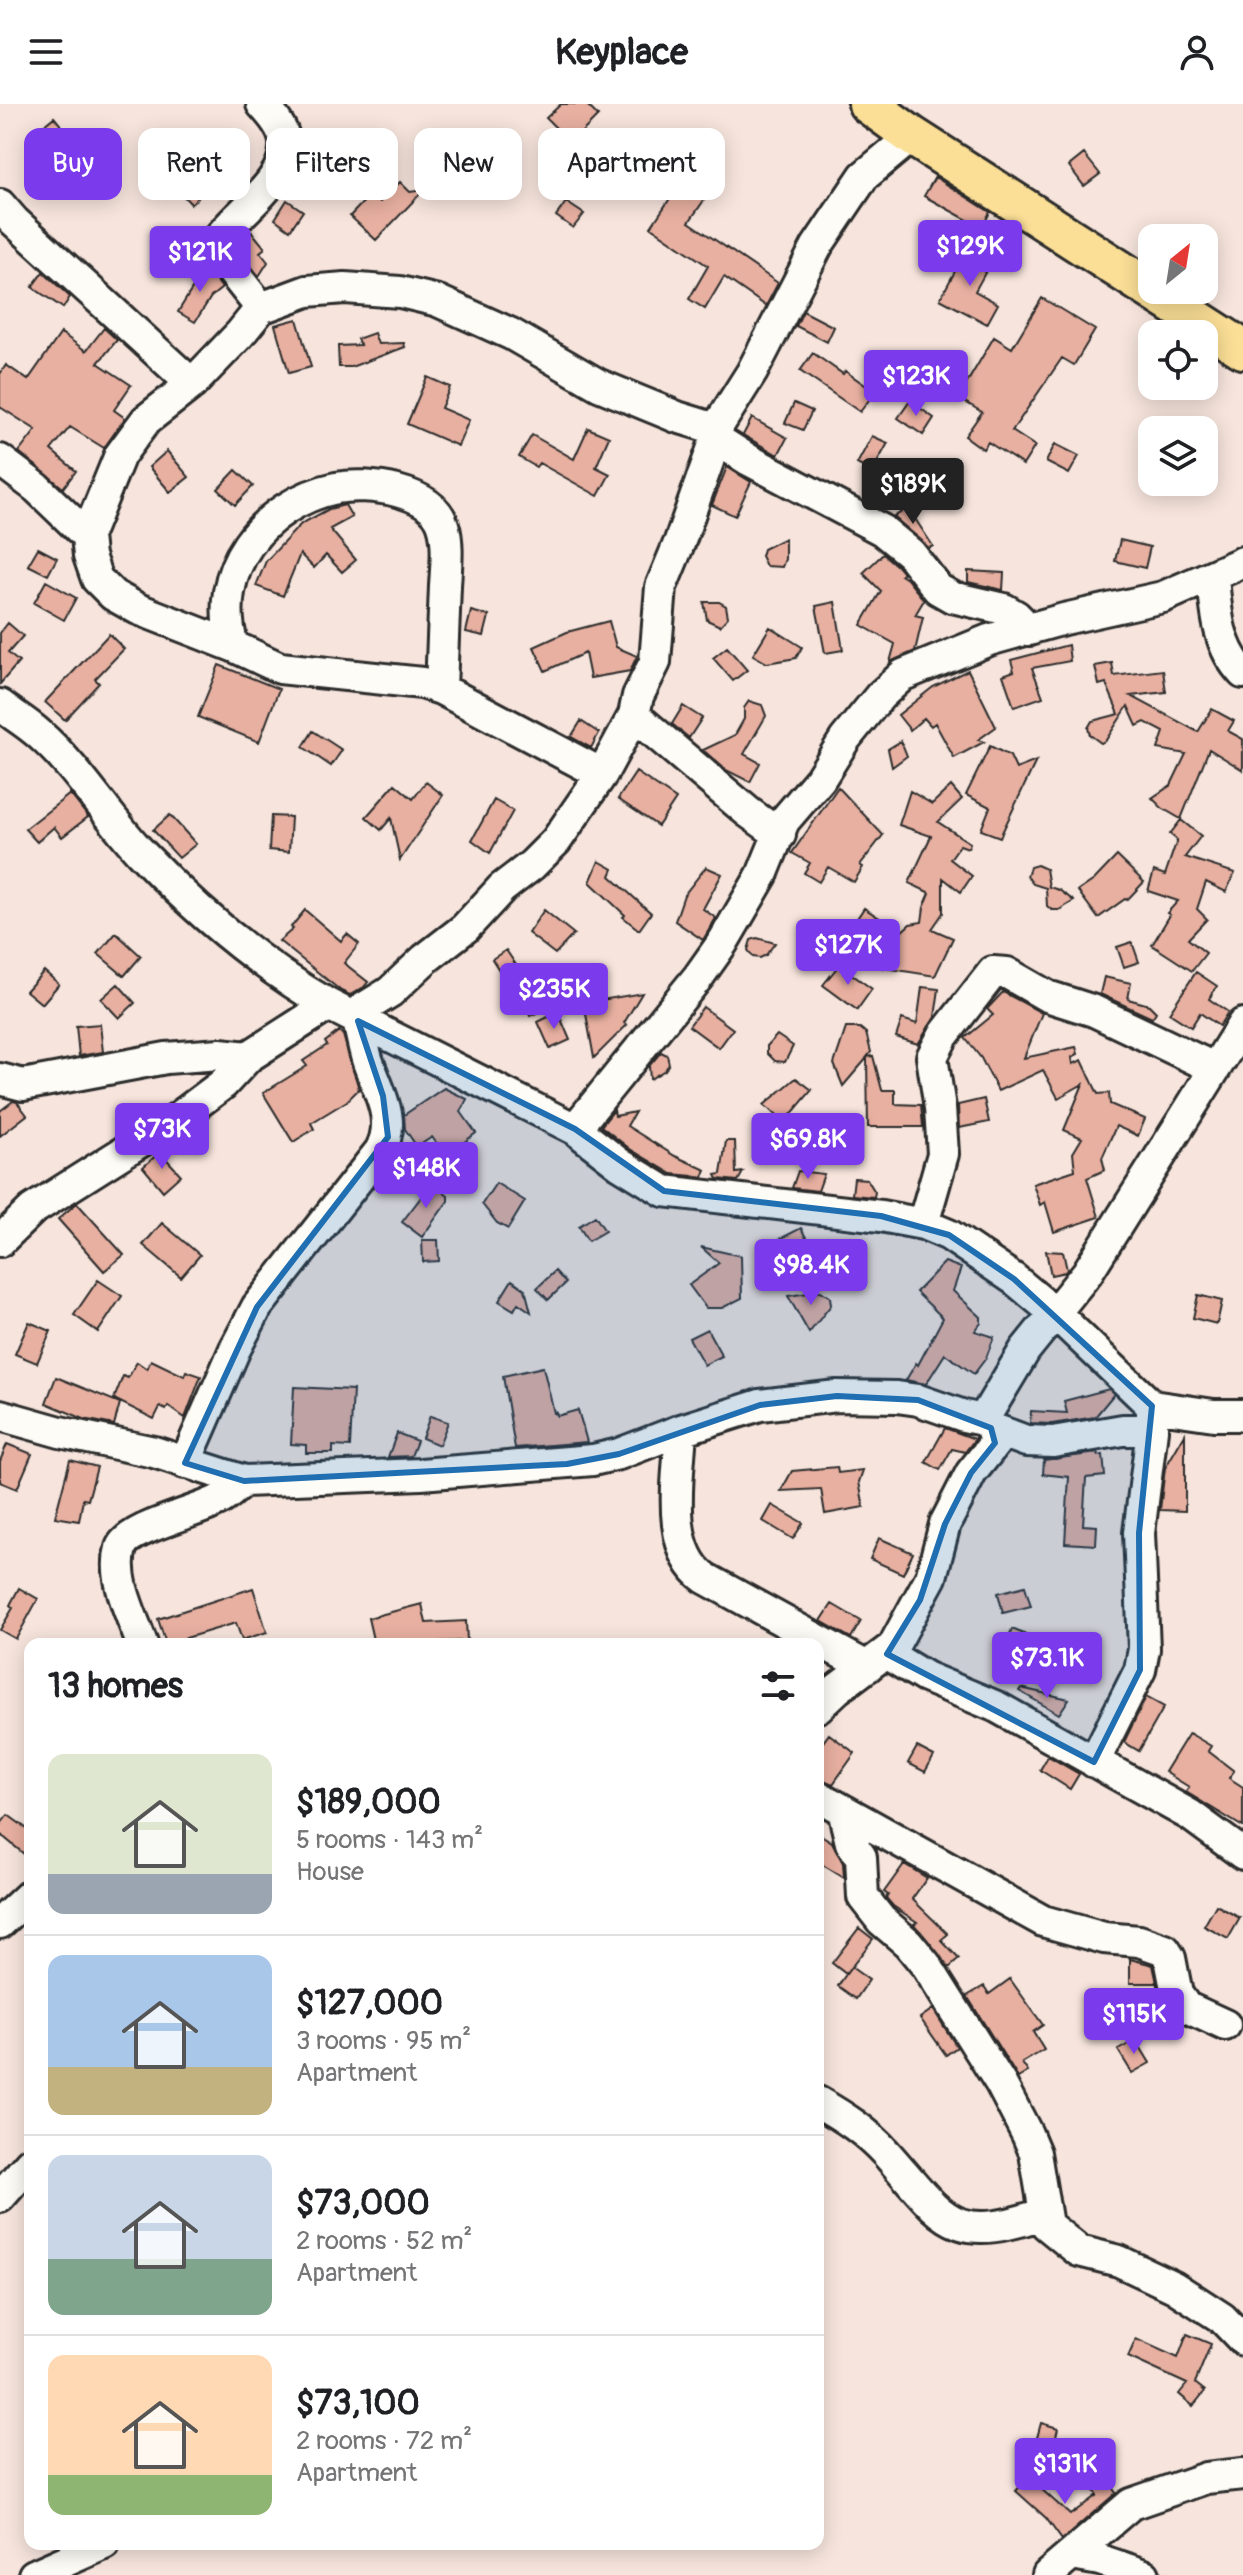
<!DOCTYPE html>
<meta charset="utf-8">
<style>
body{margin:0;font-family:Pangolin,sans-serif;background:#f6f6f6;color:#202124;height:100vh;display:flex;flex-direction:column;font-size:30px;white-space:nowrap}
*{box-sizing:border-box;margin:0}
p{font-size:26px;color:#757577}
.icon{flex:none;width:44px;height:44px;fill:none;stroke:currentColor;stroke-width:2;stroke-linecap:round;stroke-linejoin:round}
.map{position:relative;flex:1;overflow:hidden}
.drawer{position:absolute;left:24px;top:1534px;width:800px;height:912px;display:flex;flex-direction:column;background:#fff;border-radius:16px;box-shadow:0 4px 20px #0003}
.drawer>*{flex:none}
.guide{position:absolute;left:24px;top:24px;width:800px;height:72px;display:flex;gap:16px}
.needle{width:52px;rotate:30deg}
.buttons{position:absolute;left:1138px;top:120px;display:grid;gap:16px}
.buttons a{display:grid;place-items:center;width:80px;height:80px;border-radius:16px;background:#fff;box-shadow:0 4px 20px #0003;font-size:40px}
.price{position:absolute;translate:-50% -68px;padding:0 18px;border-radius:8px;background:#7c3aed;color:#fff;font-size:26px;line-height:52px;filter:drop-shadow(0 2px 4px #0008)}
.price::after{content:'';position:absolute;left:50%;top:48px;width:24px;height:18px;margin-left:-12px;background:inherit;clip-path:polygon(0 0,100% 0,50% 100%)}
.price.selected{background:#222;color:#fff}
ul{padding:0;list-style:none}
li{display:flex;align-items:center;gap:24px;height:200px;padding:0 24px}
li+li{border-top:2px solid #e0e0e0}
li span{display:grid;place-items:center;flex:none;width:224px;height:160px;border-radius:16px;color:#555}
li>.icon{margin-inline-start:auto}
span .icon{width:96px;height:96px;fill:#fffc;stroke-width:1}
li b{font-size:34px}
h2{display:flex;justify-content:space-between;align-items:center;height:96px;padding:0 24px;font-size:34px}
.pill{padding:0 28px;border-radius:16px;background:#fff;box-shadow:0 4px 20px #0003;font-size:28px;line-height:72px}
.pill.selected{background:#7c3aed;color:#fff}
header{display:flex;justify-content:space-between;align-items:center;height:104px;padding:0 24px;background:#fff;font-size:36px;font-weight:800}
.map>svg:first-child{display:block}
.building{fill:#e8b0a1;stroke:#2b2b2b;stroke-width:2}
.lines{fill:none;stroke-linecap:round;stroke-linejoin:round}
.minor-casing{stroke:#2b2b2b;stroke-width:36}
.major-casing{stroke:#2b2b2b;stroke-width:44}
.minor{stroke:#fdfcf7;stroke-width:30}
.major{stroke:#fbdf96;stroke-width:38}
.marked{fill:#1f6fb2;fill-opacity:0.2;stroke:#1f6fb2;stroke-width:6;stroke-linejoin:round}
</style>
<header><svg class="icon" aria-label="menu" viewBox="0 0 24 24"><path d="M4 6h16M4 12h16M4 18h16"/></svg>Keyplace<svg class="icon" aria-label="person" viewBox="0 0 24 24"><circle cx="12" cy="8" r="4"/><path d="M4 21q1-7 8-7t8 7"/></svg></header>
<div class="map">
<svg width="1243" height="2471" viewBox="0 0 1243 2471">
<rect width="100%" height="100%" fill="#f7e5dd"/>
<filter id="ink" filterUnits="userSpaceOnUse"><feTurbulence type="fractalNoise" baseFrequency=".0125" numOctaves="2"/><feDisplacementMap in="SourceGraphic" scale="16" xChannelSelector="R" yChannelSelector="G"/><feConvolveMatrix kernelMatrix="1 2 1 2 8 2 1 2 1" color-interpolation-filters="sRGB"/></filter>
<g filter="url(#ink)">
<path class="building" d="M561,0H586L598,12L571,39L546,14Z
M54,13L68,30L47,47L33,30Z
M1084,50L1100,70L1084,82L1069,62Z
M185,55L210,82L191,100L166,73Z
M685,72L709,89L689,118L778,179L766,202L724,173L705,205L689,195L708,162L651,123Z
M935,73L990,108L982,124L924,92Z
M400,78L410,88L424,86L376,136L350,112L371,90L380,98Z
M287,96L303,107L290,126L275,115Z
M566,98L584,110L573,124L556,112Z
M252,128L265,144L260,148L268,158L259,172L235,142Z
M967,145L991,158L975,187L998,200L987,220L940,195Z
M204,160L222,184L211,193L195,218L178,208L197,177L192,170Z
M43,168L70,193L63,204L32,183Z
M1042,194L1095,226L1074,261L1062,254L1012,327L1035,342L1023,361L988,338L983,345L965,332L982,308L958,294L994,233L1012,244Z
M803,207L834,223L827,238L796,222Z
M297,215L311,263L289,269L275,221Z
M104,224L117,236L98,259L131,281L114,306L125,314L104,344L70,323L51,346L76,367L63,384L19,348L36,326L0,303V270L6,261L28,276L61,229L86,247Z
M374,229L378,240L404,239L405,243L351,263H339L338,242L360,241L357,235Z
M813,249L843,270L845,267L875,288L860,308L800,267Z
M427,273L450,283L441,304L469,316L458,342L407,320Z
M910,297L934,314L923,331L898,314Z
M794,299L812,307L803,326L785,319Z
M752,314L787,334L778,351L743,331Z
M588,324L609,333L596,363L610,370L598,392L539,359L536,363L519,353L532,331L574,355Z
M872,332L888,339L872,368L857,360Z
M1055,340L1079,352L1069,370L1046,358Z
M167,347L189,373L170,388L149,363Z
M727,363L751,378L735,412L712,401Z
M236,366L253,382L235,401L218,385Z
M345,401L352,413L330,425L356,456L342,468L326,451L314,464L300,450L283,492L256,482L266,457L301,420L329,405Z
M908,404L933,442L929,444L894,413Z
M785,434V455L782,463L766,462L761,452L763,445Z
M1120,436L1150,443L1145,464L1115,457Z
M38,444L57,454L48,471L28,461Z
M883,450L897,462L903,469L901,471L907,475L924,496L915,511L923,513L915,547L890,558L895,540L861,521L881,487L863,469Z
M968,467L1004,469L1003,486L968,478Z
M46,477L76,494L64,516L34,499Z
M704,498H719L726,502L728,513L720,522L707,516Z
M835,498L843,546L825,549L816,502Z
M471,507L489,512L484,532L466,528Z
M609,517L616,543L637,552L630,567L590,574L585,549L545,567L534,543L567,528Z
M8,519L23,532L8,549L19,558L0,580V529Z
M770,523L802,543L796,554L767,559L753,551Z
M109,530L124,545L95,575L99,579L65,616L45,598Z
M1068,541L1070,557L1032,564L1043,593L1014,603L1003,571L1014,567L1011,556Z
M727,543L747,566L733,577L713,554Z
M1112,559L1114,572L1163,566L1166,588L1131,592L1198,628L1212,605L1234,617L1228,627L1243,635V666L1209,645L1181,715L1162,704L1152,694L1171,681L1186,650L1158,645L1164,628L1145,618L1137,622L1128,602L1106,636L1101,639L1090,631L1088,624L1092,617L1119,610L1106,579L1099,581L1095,562Z
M219,561L279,585L259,638L198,613Z
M968,566L996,623L978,636L984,638L954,654L935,619L931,622L924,614L910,626L898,611L933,583Z
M749,597L762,601L766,612L744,650L760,659L750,678L726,666L703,646L735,631L744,615V604Z
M683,602L702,614L689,634L672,620Z
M581,617L599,629L591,644L571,633Z
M313,627L342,646L331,662L303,643Z
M901,637L907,652L892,663L888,645Z
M990,642L1010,652L1016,665L1036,657L1000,733L981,726L990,703L966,691Z
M636,668L676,695L658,722L618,695Z
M426,678L443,691L400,756L391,714L381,726L366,713L395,680L413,695Z
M951,682L962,695L938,718L970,739L968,744L960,741L950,755L972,772L961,788L943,774V809L932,825L953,834L935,872L872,862L879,845L850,825L864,804L901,828L910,820L922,818L924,803L930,789L909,779L931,732L899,721L910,687L932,700Z
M838,683L883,731L860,761L863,763L854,778L828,763L819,778L804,769L810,759L792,749Z
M70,690L88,713L62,733L54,723L37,738L25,725Z
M494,696L513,707L490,749L472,736Z
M170,711L196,740L179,754L153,726Z
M271,712L291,713L289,748L269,746Z
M1181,716L1201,732L1185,753L1235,769L1226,788L1206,778L1197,805L1207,815L1188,835L1206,849L1192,867L1152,841L1170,811L1167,809L1178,797L1148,787L1154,767L1165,771L1177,736L1170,730Z
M1117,752L1144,778L1127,796L1125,795L1098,814L1078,787L1094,776Z
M599,757L613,765L610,772L651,809L639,826L623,813L625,811L590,778Z
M1037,761L1046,765L1049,783L1059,786L1074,797L1059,806H1052L1047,802L1046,784L1033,780L1027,772L1030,763Z
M706,763L722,770L703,805L716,814L703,836L675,817L684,791Z
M305,806L341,837L347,830L359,840L344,859L368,878L364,883L350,891L341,887L279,837L293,825L291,823Z
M544,806L574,830L555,850L528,829Z
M116,829L141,852L124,872L98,850Z
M757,834L775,839L766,851L760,854L753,853L748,846L751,836Z
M1132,838L1139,858L1124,863L1117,843Z
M506,846L533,886L537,884L546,905L530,912L527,903L523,904L492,855Z
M839,861L872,885L857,906L823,881Z
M44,867L59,880L42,900L26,887Z
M1196,868L1217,882L1209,895L1228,908L1219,922L1200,909L1191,923L1169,909Z
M1104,873L1131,879L1128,895L1149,901L1156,908L1152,914L1100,890Z
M118,880L135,899L119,914L101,895Z
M922,883L939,885L935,913L918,940L896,933L902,915L917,920Z
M1003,888L1042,909L1024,954L1076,943L1078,950L1072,953L1073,960L1082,956L1098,990L1109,989L1110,1000L1145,1015L1138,1032L1116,1022L1102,1054L1105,1066L1087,1074L1099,1113L1054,1128L1045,1098L1040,1101L1033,1080L1075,1066L1073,1049L1082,1034L1064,1026L1083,980L1058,994L1043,966L998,987L981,954L965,934L993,911L987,905Z
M642,889L624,919L627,921L594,954L584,899Z
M703,903L733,925L719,944L689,922Z
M558,908L570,936L550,945L538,918Z
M100,920L103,948L79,952L76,922Z
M846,924H860L866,929L871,948L867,953L873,952L882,986H895V1000L921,1001L923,1023H868L867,954L843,982L834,960Z
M339,927L343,931L359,985L347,997L311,1019L314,1025L293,1038L263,989L307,962L303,957L327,941L325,938Z
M777,931L793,942L785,958L775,957L767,949V942Z
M661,948L667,951L669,960L665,966L650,975L649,962Z
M796,974L812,986L789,1013L823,1026L841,1025L834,1043L813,1052L779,1032L787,1016L785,1018L764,1001Z
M444,984L467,995L461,1008L476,1029L446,1052L432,1033L417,1043L405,1025L404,1011Z
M984,995L989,1018L959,1024L958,1001Z
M13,997L17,998L27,1011L0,1032V1007Z
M614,1006L615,1012L635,1008L627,1022L675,1052L706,1066L703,1073L672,1070L630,1045L601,1022Z
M726,1037H735L736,1069L743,1068L738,1077L718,1075L716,1071L721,1070Z
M160,1048L181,1071L163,1087L143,1063Z
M798,1067L824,1070L818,1087L792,1084Z
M854,1074L867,1075L875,1088L874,1093L852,1091Z
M432,1079L448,1091V1097L422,1133L402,1118Z
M496,1079L525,1097L508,1125L497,1119L482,1100Z
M77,1099L124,1151L104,1167L58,1115Z
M595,1112L605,1127L588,1137L579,1122Z
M162,1119L200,1151L181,1173L143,1141Z
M801,1124L817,1155L779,1175L775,1168L767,1172L758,1156L782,1143L778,1136Z
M422,1136H438L439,1157L423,1158Z
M701,1143L741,1152L742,1194L722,1204H706L689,1181L719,1159Z
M1046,1147L1063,1148L1067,1166L1065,1168L1051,1171Z
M945,1158L961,1164L953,1187L981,1213V1219L975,1227L994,1233L986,1254L974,1270L945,1250L926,1280L906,1276L916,1259L918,1261L943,1214L916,1188Z
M555,1167L566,1179L548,1196L537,1184Z
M98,1176L122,1192L98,1228L74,1211Z
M512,1176L525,1185L531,1208L518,1199L514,1206L499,1197Z
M821,1187L830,1193L831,1201L809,1229L788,1192Z
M1198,1191L1222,1197L1217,1220L1193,1214Z
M29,1218L51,1227L37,1259L15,1250Z
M707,1225L722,1252L704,1261L689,1234Z
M151,1256L184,1272L186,1267L201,1272L185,1314L168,1302L166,1306L160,1303L154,1315L114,1295L123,1272L128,1274L137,1258L147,1265Z
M543,1263L554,1309L556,1308L557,1312L578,1306L587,1338L515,1344L503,1272Z
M56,1273L120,1299L114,1321L84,1315L46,1299Z
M294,1283L353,1286L350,1343L333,1342V1349H306V1341L291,1340Z
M1109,1285L1114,1290L1095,1313L1052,1320L1030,1319L1031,1307L1067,1309L1064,1297Z
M430,1312L448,1318L439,1341L422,1334Z
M945,1324L975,1335L965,1348L952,1345L940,1366L926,1358Z
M397,1329L417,1337L411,1352L388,1353Z
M1185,1330V1407L1160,1406L1165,1364Z
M7,1340L32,1350L17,1385L0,1378V1357Z
M1098,1349V1352L1103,1351L1105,1372L1086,1374L1083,1421L1097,1422L1096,1441L1065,1439L1069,1373L1043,1370L1044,1356Z
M70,1356L97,1363L88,1396L83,1395L79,1417L55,1413Z
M837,1363L838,1369L863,1366L859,1378L864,1403L825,1410L821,1385L781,1387L792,1367Z
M772,1401L803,1419L793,1435L763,1417Z
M879,1434L913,1449L903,1470L870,1455Z
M1025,1482L1031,1502L1003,1509L998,1489Z
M19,1484L38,1495L16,1535L0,1526L13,1504L10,1501Z
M253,1484L267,1528L242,1536L236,1519L166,1540L158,1515Z
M422,1500L426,1519L466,1517L467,1537L374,1540L368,1514Z
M832,1500L861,1517L851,1534L821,1517Z
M1012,1525L1062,1546L1053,1568L1003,1547Z
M1021,1584L1069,1595L1059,1610L1019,1587Z
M1146,1593L1164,1603L1139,1647L1124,1638Z
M1189,1629L1211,1642L1208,1647L1234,1667L1229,1674L1243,1683V1723L1186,1688L1189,1683L1165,1668Z
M829,1630L855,1649L833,1680L818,1674V1645Z
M917,1643L934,1652L925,1668L908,1659Z
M1048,1652L1079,1670L1070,1685L1040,1666Z
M8,1711L30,1727V1755L0,1730V1721Z
M818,1729L832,1738L843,1759L844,1774L818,1758Z
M904,1760L927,1774L912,1795L948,1830L941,1836L959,1855L949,1864L914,1820L917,1818L893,1802L886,1794L888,1791L884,1788Z
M1216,1801L1240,1814L1228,1835L1204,1822Z
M859,1824L873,1835L846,1870L832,1859Z
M1130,1855L1153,1861L1157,1879H1130Z
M851,1863L869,1876L856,1895L838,1882Z
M1010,1875L1043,1921L1033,1928L1044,1946L1022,1959L1028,1968L1018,1974L967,1892L984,1882L989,1890Z
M933,1905L957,1943L946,1951L920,1914Z
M1136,1936L1150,1959L1132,1969L1118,1946Z
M1187,2230L1211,2240L1195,2279L1205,2287L1193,2302L1179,2290L1187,2280L1128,2253L1136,2235L1178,2254Z
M1041,2319L1058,2324L1052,2348L1034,2345Z
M1028,2373L1070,2411L1097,2391L1091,2383L1105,2373L1116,2389L1062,2436L1046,2414L1016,2387Z"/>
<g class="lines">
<g class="minor-casing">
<path id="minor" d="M0,101L14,117L192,280
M261,204L220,152L215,139C234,110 289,78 285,38C283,23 271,10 262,0
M716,335L749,356L882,426L910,449L938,485L952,493L1004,505L1016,512L1030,526
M0,356L37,384L87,432
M1213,473C1216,508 1218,543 1243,569
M233,542C210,467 262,400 336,384C368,378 432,386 443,421C449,439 446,463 445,482C444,516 442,551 441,585
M0,601C13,611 27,619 39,630C79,665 107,713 143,751C198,809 260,861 329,901L575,1025L620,1060L664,1087L881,1112L923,1120L949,1131L1014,1175L1056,1210L1152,1302L1214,1311H1243
M634,611L748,708L780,731
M602,670L441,585L422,579L280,564L233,542L138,505L113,491L97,475L89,452L87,432L120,351L146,316L192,280L240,230L261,204L307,187L345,184L400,188L438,197L511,230L599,281L677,313L716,325
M351,912L390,888L425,855L465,824L502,784L532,761L556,737L602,670L634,611L638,592L655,558L661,483L680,437L716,335V325L752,268L817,142L864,72L912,32
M0,975L23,981L166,954L220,950L248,953
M575,1025L699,872L723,838L762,771L784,717L820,675L845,635L880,592L903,571L989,536L1064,515L1163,493L1243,458
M923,1120L943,1050L940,1004L932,953L943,932L993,868L1007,869L1047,892L1094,907L1214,964
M0,1137L32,1106L179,1013L223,980L248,953L329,901
M0,1311L60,1328L154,1348L244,1377L421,1370L593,1356L619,1350L681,1326L760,1301L837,1292L897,1293L918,1296L964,1312L983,1316L991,1324L1026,1337L1053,1338L1123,1326H1152V1302
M983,1316L1025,1246L1087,1169L1243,920
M681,1326C679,1371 664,1445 705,1474L867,1563
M185,1359L235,1245L257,1203L380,1047C398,1015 377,986 367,955C363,942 361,929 358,917
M142,1540C132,1511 112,1475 121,1444C127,1424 199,1408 219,1396C228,1391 236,1383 244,1377
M887,1550L925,1573L997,1603L1190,1711L1243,1750
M818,1603L837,1585L893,1543L931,1473L945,1420L971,1369L995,1339L991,1324
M1094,1658L1140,1566L1144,1545L1139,1429L1152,1326
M818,1692L1043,1817L1104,1834L1139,1837L1165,1846L1170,1854L1177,1890L1186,1903L1225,1921
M843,1706L851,1739L861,1753L863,1793L881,1816L908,1839L926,1861L1001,1980L1027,2030L1035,2049L1047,2121L1079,2147L1119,2157L1174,2183L1222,2214L1243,2236
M0,1819L30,1791
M818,1998C844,2013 866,2027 886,2049C945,2115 950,2142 1045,2109
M0,2093L30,2059
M1072,2451L1100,2456L1144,2471
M34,2471L104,2440
M1048,2471L1131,2400L1206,2374L1243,2370"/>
</g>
<g class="major-casing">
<path id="major" d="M868,0L912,32L1243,245"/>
</g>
<use href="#minor" class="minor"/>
<use href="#major" class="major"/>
</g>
</g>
<path class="marked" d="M358,917L575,1025L664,1087L881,1112L949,1131L1014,1175L1152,1302L1139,1429L1140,1566L1094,1658L887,1550L920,1496L945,1420L971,1369L995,1339L991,1324L918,1296L837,1292L760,1301L619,1350L567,1360L244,1377L185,1359L257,1203L388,1033L383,992Z"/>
</svg>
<div class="buttons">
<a><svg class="needle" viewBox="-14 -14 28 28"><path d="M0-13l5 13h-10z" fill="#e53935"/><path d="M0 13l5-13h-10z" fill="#757577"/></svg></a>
<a><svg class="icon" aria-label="locate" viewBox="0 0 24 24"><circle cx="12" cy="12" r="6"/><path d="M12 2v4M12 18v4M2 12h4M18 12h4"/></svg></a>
<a><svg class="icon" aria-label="layers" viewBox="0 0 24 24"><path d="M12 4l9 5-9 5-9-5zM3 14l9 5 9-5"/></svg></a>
</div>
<b class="price" style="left:970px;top:184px">$129K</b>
<b class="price" style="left:200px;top:190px">$121K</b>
<b class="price" style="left:916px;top:314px">$123K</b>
<b class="price selected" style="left:913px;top:422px">$189K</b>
<b class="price" style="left:848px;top:883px">$127K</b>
<b class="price" style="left:554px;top:927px">$235K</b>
<b class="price" style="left:162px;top:1067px">$73K</b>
<b class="price" style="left:808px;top:1077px">$69.8K</b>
<b class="price" style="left:426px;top:1106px">$148K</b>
<b class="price" style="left:811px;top:1203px">$98.4K</b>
<b class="price" style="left:1047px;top:1596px">$73.1K</b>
<b class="price" style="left:1134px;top:1952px">$115K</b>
<b class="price" style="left:1065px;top:2402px">$131K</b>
<div class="guide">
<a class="pill selected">Buy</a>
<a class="pill">Rent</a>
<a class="pill">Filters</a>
<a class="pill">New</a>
<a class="pill">Apartment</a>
</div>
<section class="drawer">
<h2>13 homes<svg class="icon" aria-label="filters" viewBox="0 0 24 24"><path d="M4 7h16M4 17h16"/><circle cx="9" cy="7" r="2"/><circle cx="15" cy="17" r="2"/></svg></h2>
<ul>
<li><span style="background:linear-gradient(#dfe7d0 75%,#9aa5b1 0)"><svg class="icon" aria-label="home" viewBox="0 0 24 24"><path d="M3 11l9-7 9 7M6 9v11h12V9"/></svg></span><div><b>$189,000</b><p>5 rooms · 143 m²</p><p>House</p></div></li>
<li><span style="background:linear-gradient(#a9c7e8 70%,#c2b280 0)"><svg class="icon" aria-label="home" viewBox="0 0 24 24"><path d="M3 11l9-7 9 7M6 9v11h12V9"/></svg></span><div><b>$127,000</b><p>3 rooms · 95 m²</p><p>Apartment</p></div></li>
<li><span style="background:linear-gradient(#c9d6e8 65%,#7fa58c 0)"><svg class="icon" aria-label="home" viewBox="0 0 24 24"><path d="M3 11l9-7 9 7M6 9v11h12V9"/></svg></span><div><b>$73,000</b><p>2 rooms · 52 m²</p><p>Apartment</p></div></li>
<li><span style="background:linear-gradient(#ffd9b3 75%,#8fb573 0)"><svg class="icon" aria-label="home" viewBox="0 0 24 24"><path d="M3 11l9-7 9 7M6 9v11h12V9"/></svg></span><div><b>$73,100</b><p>2 rooms · 72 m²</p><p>Apartment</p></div></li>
</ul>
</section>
</div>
